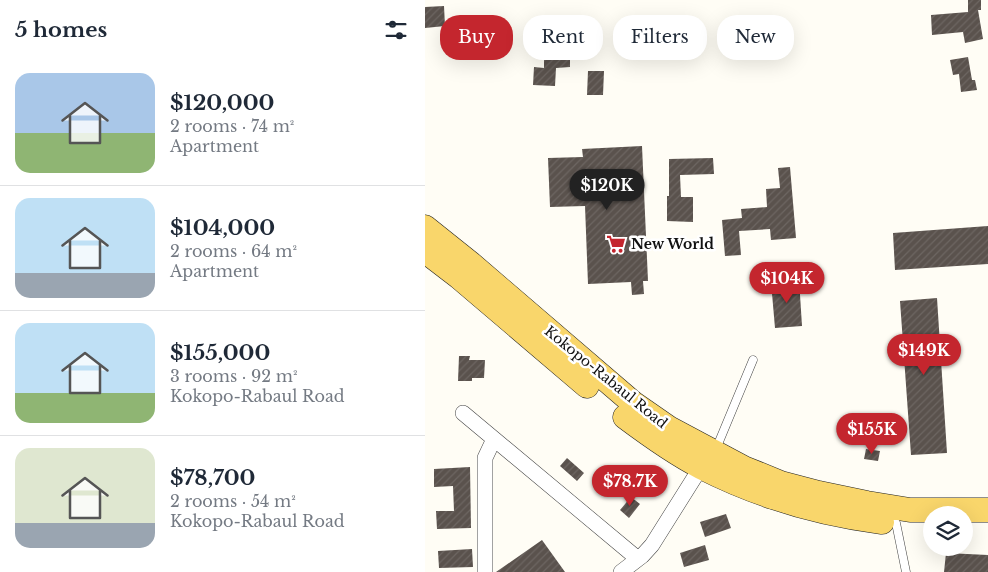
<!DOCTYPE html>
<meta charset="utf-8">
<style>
body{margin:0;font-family:"Libre Baskerville",serif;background:#f2f2f3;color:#1f2937;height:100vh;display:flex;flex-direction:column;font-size:19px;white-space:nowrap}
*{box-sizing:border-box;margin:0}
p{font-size:16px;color:#747a83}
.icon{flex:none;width:28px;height:28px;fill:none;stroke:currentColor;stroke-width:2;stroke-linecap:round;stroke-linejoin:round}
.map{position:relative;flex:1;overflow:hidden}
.side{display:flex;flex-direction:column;background:#fff;width:425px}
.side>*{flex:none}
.guide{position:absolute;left:15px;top:15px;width:472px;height:45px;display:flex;gap:10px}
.controls{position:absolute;left:498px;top:506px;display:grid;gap:10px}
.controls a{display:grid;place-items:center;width:50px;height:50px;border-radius:50%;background:#fff;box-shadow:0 5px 20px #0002;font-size:25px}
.price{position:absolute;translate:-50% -42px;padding:0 11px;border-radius:18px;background:#c4262e;color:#fff;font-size:16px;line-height:32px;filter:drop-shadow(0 1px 2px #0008)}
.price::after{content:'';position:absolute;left:50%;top:30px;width:15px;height:11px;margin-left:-8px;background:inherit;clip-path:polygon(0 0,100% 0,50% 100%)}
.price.current{background:#222;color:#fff}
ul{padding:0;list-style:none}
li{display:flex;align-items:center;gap:15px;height:125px;padding:0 15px}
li+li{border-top:1px solid #e0e1e3}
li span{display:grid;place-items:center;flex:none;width:140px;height:100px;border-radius:15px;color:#555}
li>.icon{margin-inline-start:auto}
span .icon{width:60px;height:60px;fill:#fffc;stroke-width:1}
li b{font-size:21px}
h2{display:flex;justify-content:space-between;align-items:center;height:60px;padding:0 15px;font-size:21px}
.pill{padding:0 18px;border-radius:20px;background:#fff;box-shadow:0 5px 20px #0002;font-size:18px;line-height:45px}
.pill.current{background:#c4262e;color:#fff}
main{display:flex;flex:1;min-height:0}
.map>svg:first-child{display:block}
.building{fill:url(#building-hatch)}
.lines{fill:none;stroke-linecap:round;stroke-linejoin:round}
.service-casing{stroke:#444;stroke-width:9}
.minor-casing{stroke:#444;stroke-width:16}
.primary-casing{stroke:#222;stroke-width:25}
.service{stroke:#fff;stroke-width:8}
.minor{stroke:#fff;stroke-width:15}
.primary{stroke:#f9d66b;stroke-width:24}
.labels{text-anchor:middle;stroke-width:5;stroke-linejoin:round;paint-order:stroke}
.poi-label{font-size:14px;font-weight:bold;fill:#111;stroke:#fff;text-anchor:start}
.street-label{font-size:14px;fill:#111;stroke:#fff}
</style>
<main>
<section class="side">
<h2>5 homes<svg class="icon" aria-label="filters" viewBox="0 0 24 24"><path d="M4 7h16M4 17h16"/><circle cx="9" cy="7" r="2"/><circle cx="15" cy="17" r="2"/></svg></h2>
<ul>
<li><span style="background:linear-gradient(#a9c7e8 60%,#8fb573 0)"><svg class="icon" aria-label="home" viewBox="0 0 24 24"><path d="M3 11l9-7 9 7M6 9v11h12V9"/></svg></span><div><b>$120,000</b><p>2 rooms · 74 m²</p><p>Apartment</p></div></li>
<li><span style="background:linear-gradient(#bfe0f5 75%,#9aa5b1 0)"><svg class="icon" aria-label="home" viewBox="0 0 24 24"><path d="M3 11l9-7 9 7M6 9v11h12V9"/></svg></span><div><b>$104,000</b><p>2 rooms · 64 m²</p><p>Apartment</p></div></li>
<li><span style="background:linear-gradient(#bfe0f5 70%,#8fb573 0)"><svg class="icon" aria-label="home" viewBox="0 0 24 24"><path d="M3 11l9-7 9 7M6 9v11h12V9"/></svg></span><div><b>$155,000</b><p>3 rooms · 92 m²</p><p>Kokopo-Rabaul Road</p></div></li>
<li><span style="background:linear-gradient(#dfe7d0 75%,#9aa5b1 0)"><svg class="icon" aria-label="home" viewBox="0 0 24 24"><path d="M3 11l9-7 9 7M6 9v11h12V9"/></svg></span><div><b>$78,700</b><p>2 rooms · 54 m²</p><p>Kokopo-Rabaul Road</p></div></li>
</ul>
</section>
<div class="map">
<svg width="563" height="572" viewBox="0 0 563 572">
<defs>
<pattern id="building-hatch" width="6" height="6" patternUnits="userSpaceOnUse" patternTransform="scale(1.25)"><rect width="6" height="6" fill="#5a524d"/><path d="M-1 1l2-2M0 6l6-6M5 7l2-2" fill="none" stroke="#6d6662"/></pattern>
</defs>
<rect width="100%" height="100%" fill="#fffdf5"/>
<path class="building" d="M543,0H556V10H553L558,39L540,43L538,32L507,35L506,15L543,12Z
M19,6L20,26L0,28V7Z
M119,56H145V67L131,68L130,86L108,85L109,67L119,68Z
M543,57L547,80H550L552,90L536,92L534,74L528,75L525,60Z
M163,71H179L178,95H162Z
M217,146L223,281H218L219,294L207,295L206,282L163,284L160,206L125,207L123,158L158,157L157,149Z
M288,158L289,174L255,175L256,197H268V222L242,221V196H244V159Z
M365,167L371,238L346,240L345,229L314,231L316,255L300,256L297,220L317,218L316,209L342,207L341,189L355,188L353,168Z
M563,226V264L470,270L468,233Z
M374,279L377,326L350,328L346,282Z
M512,298L522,453L486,455L475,301Z
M34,356H45L44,360H60L59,378H47V381H33Z
M441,449L455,451L453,461L439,459Z
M142,458L159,473L152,481L135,466Z
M45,467L46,528L12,529L11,511H29L28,486L9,487V469Z
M206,497L215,504L204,518L195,510Z
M301,514L306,528L280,537L275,522Z
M117,540L140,572H71Z
M280,545L284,560L259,567L255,553Z
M47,549L48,567L14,568L13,551Z
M521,553L563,555V572H519Z"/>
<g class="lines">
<g class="service-casing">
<path id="service" d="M291,449L328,360
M471,523L481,572"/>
</g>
<g class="minor-casing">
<path id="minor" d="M38,413L213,559
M60,572V458L69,439
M196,572L217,556L227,545L276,467"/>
</g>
<g class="primary-casing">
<path id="primary" d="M0,227L45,263L208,403L244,428L319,468L356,483L394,493L442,503L485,510H563
M0,251L34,277L162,386
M200,417C224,435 249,453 276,467C333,496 394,514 457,522"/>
</g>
<use href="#service" class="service"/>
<use href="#minor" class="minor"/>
<use href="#primary" class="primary"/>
</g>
<defs>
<g id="supermarket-bare" transform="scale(1.5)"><path d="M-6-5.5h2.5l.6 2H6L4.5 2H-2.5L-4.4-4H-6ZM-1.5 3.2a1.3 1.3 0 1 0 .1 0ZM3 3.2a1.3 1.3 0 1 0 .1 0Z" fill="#c4262e" stroke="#fff" stroke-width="2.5" paint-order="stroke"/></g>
</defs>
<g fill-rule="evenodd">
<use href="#supermarket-bare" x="191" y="244"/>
</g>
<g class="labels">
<g class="poi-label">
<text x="206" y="249">New World</text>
</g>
<g class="street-label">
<text transform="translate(181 377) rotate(39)" y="5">Kokopo-Rabaul Road</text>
</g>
</g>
</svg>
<div class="controls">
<a><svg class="icon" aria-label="layers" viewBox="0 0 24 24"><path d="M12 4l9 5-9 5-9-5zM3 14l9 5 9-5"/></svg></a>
</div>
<b class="price current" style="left:182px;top:211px">$120K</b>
<b class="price" style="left:362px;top:304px">$104K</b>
<b class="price" style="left:499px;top:376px">$149K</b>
<b class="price" style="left:447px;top:455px">$155K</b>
<b class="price" style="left:205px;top:507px">$78.7K</b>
<div class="guide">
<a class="pill current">Buy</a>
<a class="pill">Rent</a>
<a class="pill">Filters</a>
<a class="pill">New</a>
</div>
</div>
</main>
